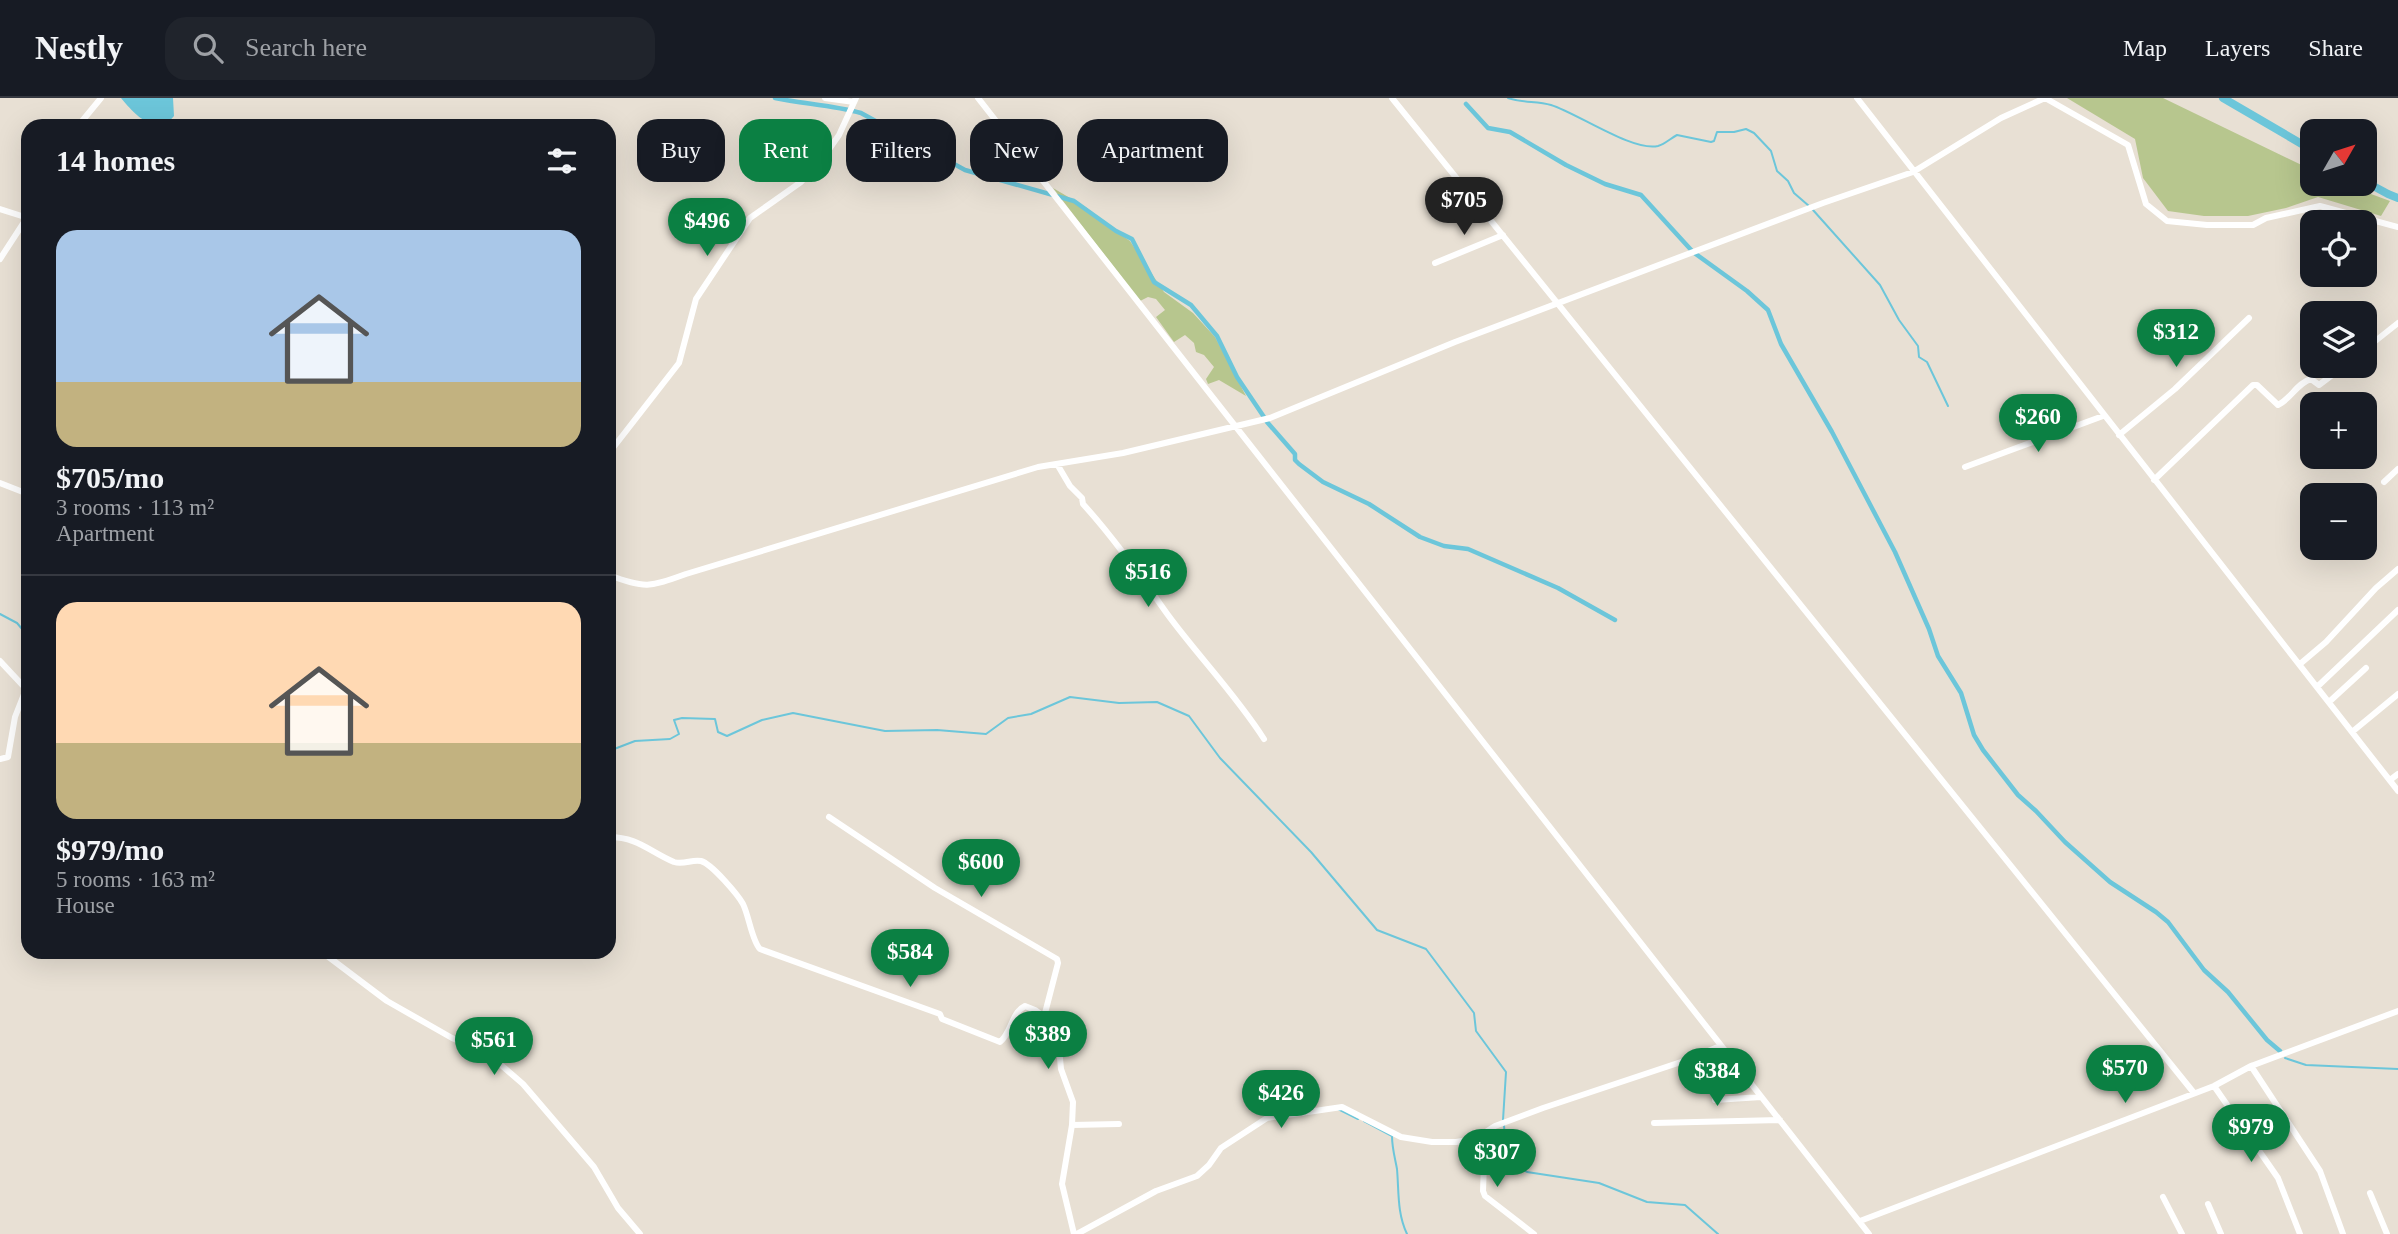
<!DOCTYPE html>
<meta charset="utf-8">
<style>
body{margin:0;font-family:Georgia,serif;background:#20242c;color:#f1f3f6;height:100vh;display:flex;flex-direction:column;font-size:26px;white-space:nowrap}
*{box-sizing:border-box;margin:0}
p{font-size:23px;color:#9ea1a6}
.icon{flex:none;width:38px;height:38px;fill:none;stroke:currentColor;stroke-width:2;stroke-linecap:round;stroke-linejoin:round}
.map{position:relative;flex:1;overflow:hidden}
.side{position:absolute;left:21px;top:21px;width:595px;height:840px;display:flex;flex-direction:column;background:#171b24;border-radius:21px;box-shadow:0 7px 28px #0002}
.side>*{flex:none}
.hud{position:absolute;left:637px;top:21px;width:665px;height:63px;display:flex;gap:14px}
.needle{width:46px;rotate:51deg}
.buttons{position:absolute;left:2300px;top:21px;display:grid;gap:14px}
.buttons a{display:grid;place-items:center;width:77px;height:77px;border-radius:14px;background:#171b24;box-shadow:0 7px 28px #0002;font-size:35px}
.price{position:absolute;translate:-50% -60px;padding:0 16px;border-radius:24px;background:#0b8043;color:#fff;font-size:23px;line-height:46px;filter:drop-shadow(0 2px 4px #0008)}
.price::after{content:'';position:absolute;left:50%;top:42px;width:21px;height:16px;margin-left:-10px;background:inherit;clip-path:polygon(0 0,100% 0,50% 100%)}
.price.on{background:#222;color:#fff}
ul{padding:0;list-style:none}
li{display:grid;align-content:center;gap:14px;height:371px;padding:0 35px}
li+li{border-top:2px solid #363941}
li span{display:grid;place-items:center;height:217px;border-radius:21px;color:#555}
li>.icon{margin-inline-start:auto}
span .icon{width:126px;height:126px;fill:#fffc;stroke-width:1}
li b{font-size:30px}
h2{display:flex;justify-content:space-between;align-items:center;height:84px;padding:0 35px;font-size:30px}
.pill{padding:0 24px;border-radius:21px;background:#171b24;box-shadow:0 7px 28px #0002;font-size:24px;line-height:63px}
.pill.on{background:#0b8043;color:#fff}
header{display:flex;align-items:center;gap:42px;box-sizing:border-box;height:98px;padding:0 35px;background:#171b24;border-bottom:2px solid #363941}
header strong{font-size:33px}
nav{display:flex;gap:38px;margin-inline-start:auto;font-size:24px}
.search{width:490px;height:63px;background:#20242c;display:flex;align-items:center;gap:18px;box-sizing:border-box;padding:0 24px;border-radius:21px;color:#9ea1a6;font-size:26px}
.map>svg:first-child{display:block}
.green{fill:#b7c68e}
.water{fill:#6cc6da}
.lines{fill:none;stroke-linecap:round;stroke-linejoin:round}
.stream{stroke:#6cc6da;stroke-width:2}
.canal{stroke:#6cc6da;stroke-width:4.5}
.river{stroke:#6cc6da;stroke-width:8}
.minor{stroke:#fff;stroke-width:6}
</style>
<header>
<strong>Nestly</strong>
<div class="search"><svg class="icon" aria-label="search" viewBox="0 0 24 24"><circle cx="10" cy="10" r="6"/><path d="M15 15l6 6"/></svg>Search here</div>
<nav><a>Map</a><a>Layers</a><a>Share</a></nav>
</header>
<div class="map">
<svg width="2398" height="1136" viewBox="0 0 2398 1136">
<rect width="100%" height="100%" fill="#e8e0d4"/>
<path class="green" d="M2067,0H2163L2312,72V86H2344L2390,103L2381,118L2318,99L2286,110L2248,118H2204L2168,113L2143,80L2135,41Z
M1053,90L1087,110L1101,123L1130,143L1164,194L1193,215L1215,239L1246,298L1219,282L1208,286L1206,281L1214,269L1204,257L1196,254L1194,245L1185,237L1174,244L1156,219L1165,212L1156,201L1148,199L1140,203Z"/>
<path class="water" d="M121,0H173L174,18L165,28C144,28 132,13 121,0Z"/>
<g class="lines">
<path class="stream" d="M1508,0C1522,5 1537,3 1551,7C1577,15 1633,54 1658,48C1665,46 1671,40 1677,37L1711,44L1714,43L1717,34H1734L1746,31L1754,35L1771,53L1777,73L1788,83L1794,95L1809,108
M1813,112L1880,187L1899,222L1918,248L1919,259L1927,264L1948,308
M0,516L17,525L28,538
M609,653L635,643L670,641L679,636L674,622L682,620L715,621L718,634L727,638L762,622L793,615L885,633L937,632L986,636L1008,620L1031,616L1070,599L1119,605L1157,604L1189,618L1220,660L1311,754L1377,832L1426,851L1474,915L1476,933L1506,974L1503,1022
M2285,960L2306,967L2398,971
M1338,1011L1358,1021
M1364,1023L1392,1038C1392,1050 1395,1060 1397,1071C1399,1094 1397,1115 1407,1136
M1504,1027L1506,1062L1527,1074L1599,1085L1647,1104L1685,1107L1718,1136"/>
<path class="canal" d="M775,0C804,6 833,7 861,15L965,72L1074,103L1116,133L1132,141L1154,184L1191,207L1217,238L1237,279L1264,319
M1466,6L1488,30L1510,34L1566,67L1605,86L1641,97L1693,154L1747,193L1768,212L1781,246L1832,334L1895,454L1929,531L1938,558L1961,595L1974,637L1983,652L2018,697L2036,713L2065,744L2110,784L2156,814L2168,824L2204,872L2228,894L2267,942L2280,953
M1267,324L1295,356V362L1299,366L1323,384L1369,406L1420,439L1444,448L1468,451L1558,490L1615,522"/>
<path class="river" d="M2223,0L2312,52
M2364,83L2388,96L2398,100"/>
<path class="minor" d="M825,0L854,4
M978,0L1869,1136
M1392,0L2194,995
M1857,0L2398,693
M78,28L101,0
M0,111L28,120
M0,161L28,118
M1435,165L1503,137
M2364,252L2398,225
M2119,337L2175,291L2249,220
M609,355L679,265L696,201L750,120L801,84L823,60L839,37L856,0
M1057,366L1070,388L1082,400L1083,406C1114,440 1141,479 1168,517C1199,559 1236,597 1264,641
M1965,369L2103,318
M2154,382L2253,287H2257L2278,307C2291,301 2297,285 2311,281L2319,287L2344,268
M2384,384L2398,371
M0,385L28,396
M609,477C645,491 650,489 686,476L1038,369L1123,355L1270,320L1455,244L1823,105L1913,74L2001,20L2045,0L2128,47L2146,106L2167,123L2207,127H2253L2266,120L2320,108L2398,129
M0,563L27,592
M2300,566L2326,544L2376,490L2398,471
M2317,589L2398,512
M2329,604L2366,570
M2352,634L2398,596
M0,661L8,659L15,619L26,591
M2390,682L2398,676
M829,719L935,790L1057,861L1058,865L1044,919
M609,739C638,739 650,754 674,764C684,767 692,761 701,763C712,766 738,797 743,806C749,818 752,843 760,851L940,916L942,921L1000,944C1012,934 1011,915 1025,908L1035,912L1057,928L1061,971L1073,1004L1072,1027L1062,1086L1074,1136
M322,854L387,903L452,940L486,954L523,986L594,1069L618,1110L640,1136
M2251,968L2320,1073L2343,1136
M2214,988L2278,1080L2300,1136
M1715,1002L1761,999
M1654,1025L1780,1022
M1072,1027L1119,1026
M1475,1041L1484,1066L1483,1093L1485,1098L1534,1136
M2370,1095L2387,1136
M2163,1099L2182,1136
M2208,1106L2221,1136
M1860,1123L2214,988L2251,968L2398,913
M1077,1136L1156,1093L1197,1078L1209,1067L1221,1050L1267,1020L1342,1009L1401,1039L1432,1044H1456L1475,1041L1495,1028L1543,1010L1687,962L1720,948"/>
</g>
</svg>
<div class="buttons">
<a><svg class="needle" viewBox="-14 -14 28 28"><path d="M0-13l5 13h-10z" fill="#e53935"/><path d="M0 13l5-13h-10z" fill="#9ea1a6"/></svg></a>
<a><svg class="icon" aria-label="locate" viewBox="0 0 24 24"><circle cx="12" cy="12" r="6"/><path d="M12 2v4M12 18v4M2 12h4M18 12h4"/></svg></a>
<a><svg class="icon" aria-label="layers" viewBox="0 0 24 24"><path d="M12 4l9 5-9 5-9-5zM3 14l9 5 9-5"/></svg></a>
<a>+</a>
<a>−</a>
</div>
<b class="price on" style="left:1464px;top:139px">$705</b>
<b class="price" style="left:707px;top:160px">$496</b>
<b class="price" style="left:2176px;top:271px">$312</b>
<b class="price" style="left:2038px;top:356px">$260</b>
<b class="price" style="left:1148px;top:511px">$516</b>
<b class="price" style="left:981px;top:801px">$600</b>
<b class="price" style="left:910px;top:891px">$584</b>
<b class="price" style="left:1048px;top:973px">$389</b>
<b class="price" style="left:494px;top:979px">$561</b>
<b class="price" style="left:2125px;top:1007px">$570</b>
<b class="price" style="left:1717px;top:1010px">$384</b>
<b class="price" style="left:1281px;top:1032px">$426</b>
<b class="price" style="left:2251px;top:1066px">$979</b>
<b class="price" style="left:1497px;top:1091px">$307</b>
<div class="hud">
<a class="pill">Buy</a>
<a class="pill on">Rent</a>
<a class="pill">Filters</a>
<a class="pill">New</a>
<a class="pill">Apartment</a>
</div>
<section class="side">
<h2>14 homes<svg class="icon" aria-label="filters" viewBox="0 0 24 24"><path d="M4 7h16M4 17h16"/><circle cx="9" cy="7" r="2"/><circle cx="15" cy="17" r="2"/></svg></h2>
<ul>
<li><span style="background:linear-gradient(#a9c7e8 70%,#c2b280 0)"><svg class="icon" aria-label="home" viewBox="0 0 24 24"><path d="M3 11l9-7 9 7M6 9v11h12V9"/></svg></span><div><b>$705/mo</b><p>3 rooms · 113 m²</p><p>Apartment</p></div></li>
<li><span style="background:linear-gradient(#ffd9b3 65%,#c2b280 0)"><svg class="icon" aria-label="home" viewBox="0 0 24 24"><path d="M3 11l9-7 9 7M6 9v11h12V9"/></svg></span><div><b>$979/mo</b><p>5 rooms · 163 m²</p><p>House</p></div></li>
</ul>
</section>
</div>
